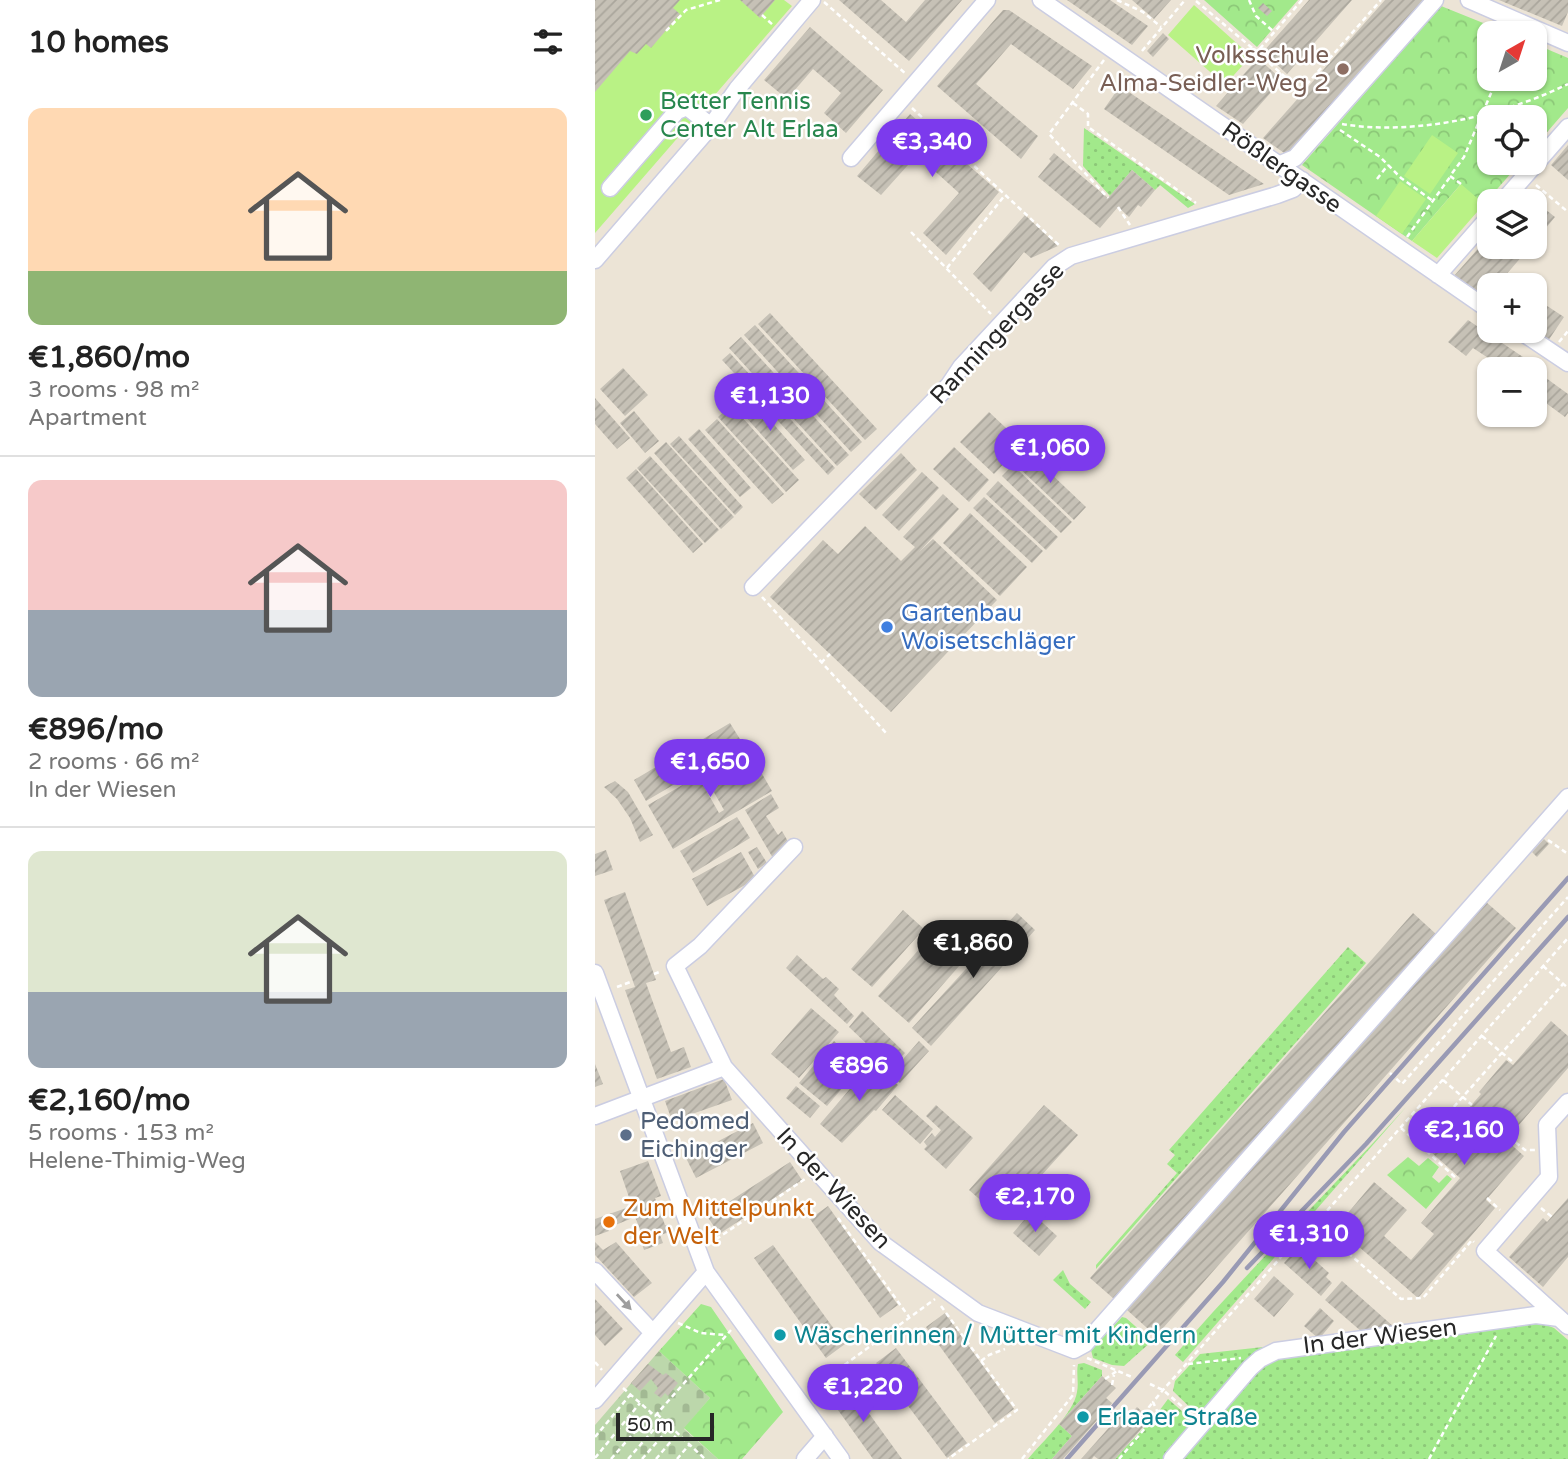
<!DOCTYPE html>
<meta charset="utf-8">
<style>
body{margin:0;font-family:"Varela Round",sans-serif;background:#f2f2f2;color:#222;height:100vh;display:flex;flex-direction:column;font-size:26px;white-space:nowrap}
*{box-sizing:border-box;margin:0}
p{font-size:23px;color:#767676}
.icon{flex:none;width:38px;height:38px;fill:none;stroke:currentColor;stroke-width:2;stroke-linecap:round;stroke-linejoin:round}
.map{position:relative;flex:1;overflow:hidden}
.details{display:flex;flex-direction:column;background:#fff;width:595px}
.details>*{flex:none}
.needle{width:46px;rotate:39deg}
.controls{position:absolute;left:882px;top:21px;display:grid;gap:14px}
.controls a{display:grid;place-items:center;width:70px;height:70px;border-radius:14px;background:#fff;box-shadow:0 2px 5px #0004;font-size:35px}
.scale{position:absolute;left:21px;bottom:18px;width:98px;box-sizing:border-box;padding-left:7px;border:4px solid #272727;border-top:0;font-size:19px;line-height:24px;white-space:nowrap;color:#272727;-webkit-text-stroke:5px #fff;paint-order:stroke}
.price{position:absolute;translate:-50% -60px;padding:0 16px;border-radius:24px;background:#7c3aed;color:#fff;font-size:23px;line-height:46px;filter:drop-shadow(0 2px 4px #0008)}
.price::after{content:'';position:absolute;left:50%;top:42px;width:21px;height:16px;margin-left:-10px;background:inherit;clip-path:polygon(0 0,100% 0,50% 100%)}
.price.active{background:#222;color:#fff}
ul{padding:0;list-style:none}
li{display:grid;align-content:center;gap:14px;height:371px;padding:0 28px}
li+li{border-top:2px solid #e0e0e0}
li span{display:grid;place-items:center;height:217px;border-radius:14px;color:#555}
li>.icon{margin-inline-start:auto}
span .icon{width:126px;height:126px;fill:#fffc;stroke-width:1}
li b{font-size:30px}
h2{display:flex;justify-content:space-between;align-items:center;height:84px;padding:0 28px;font-size:30px}
main{display:flex;flex:1;min-height:0}
.map>svg:first-child{display:block}
.grass{fill:url(#grass-dots)}
.cemetery{fill:url(#cemetery-stones)}
.park{fill:url(#park-crowns)}
.pitch{fill:#b9f285}
.building{fill:url(#building-hatch)}
.lines{fill:none;stroke-linecap:round;stroke-linejoin:round}
.minor-casing{stroke:#cbcde2;stroke-width:19}
.path{stroke:#fff;stroke-width:2.5;stroke-dasharray:5 3.5;stroke-linecap:butt}
.minor{stroke:#fff;stroke-width:16}
.rail{stroke:#999ab4;stroke-width:4.5}
.oneway{fill:#9e9e9e}
.education-dot{fill:#8d6e63;stroke:#fff;stroke-width:2.5}
.leisure-dot{fill:#2e9e5b;stroke:#fff;stroke-width:2.5}
.shop-dot{fill:#3f7fe0;stroke:#fff;stroke-width:2.5}
.service-dot{fill:#5c6f8a;stroke:#fff;stroke-width:2.5}
.food-dot{fill:#e8710a;stroke:#fff;stroke-width:2.5}
.culture-dot{fill:#0f9aa8;stroke:#fff;stroke-width:2.5}
.labels{text-anchor:middle;stroke-width:5;stroke-linejoin:round;paint-order:stroke}
.education-label{font-size:24px;fill:#785e54;stroke:#fff;text-anchor:end}
.leisure-label{font-size:24px;fill:#27864d;stroke:#fff;text-anchor:start}
.street-label{font-size:24px;fill:#272727;stroke:#fff}
.shop-label{font-size:24px;fill:#366cbe;stroke:#fff;text-anchor:start}
.service-label{font-size:24px;fill:#4e5e75;stroke:#fff;text-anchor:start}
.food-label{font-size:24px;fill:#c56008;stroke:#fff;text-anchor:start}
.culture-label{font-size:24px;fill:#0d838f;stroke:#fff;text-anchor:start}
</style>
<main>
<section class="details">
<h2>10 homes<svg class="icon" aria-label="filters" viewBox="0 0 24 24"><path d="M4 7h16M4 17h16"/><circle cx="9" cy="7" r="2"/><circle cx="15" cy="17" r="2"/></svg></h2>
<ul>
<li><span style="background:linear-gradient(#ffd9b3 75%,#8fb573 0)"><svg class="icon" aria-label="home" viewBox="0 0 24 24"><path d="M3 11l9-7 9 7M6 9v11h12V9"/></svg></span><div><b>€1,860/mo</b><p>3 rooms · 98 m²</p><p>Apartment</p></div></li>
<li><span style="background:linear-gradient(#f6c9c9 60%,#9aa5b1 0)"><svg class="icon" aria-label="home" viewBox="0 0 24 24"><path d="M3 11l9-7 9 7M6 9v11h12V9"/></svg></span><div><b>€896/mo</b><p>2 rooms · 66 m²</p><p>In der Wiesen</p></div></li>
<li><span style="background:linear-gradient(#dfe7d0 65%,#9aa5b1 0)"><svg class="icon" aria-label="home" viewBox="0 0 24 24"><path d="M3 11l9-7 9 7M6 9v11h12V9"/></svg></span><div><b>€2,160/mo</b><p>5 rooms · 153 m²</p><p>Helene-Thimig-Weg</p></div></li>
</ul>
</section>
<div class="map">
<svg width="973" height="1459" viewBox="0 0 973 1459">
<defs>
<pattern id="grass-dots" width="8" height="8" patternUnits="userSpaceOnUse" patternTransform="scale(1.75)"><rect width="8" height="8" fill="#a2e98b"/><path d="M2 2h.1M6 6h.1" fill="none" stroke="#8cc878" stroke-width="1.8" stroke-linecap="round"/></pattern>
<pattern id="cemetery-stones" width="16" height="16" patternUnits="userSpaceOnUse" patternTransform="scale(1.75)"><rect width="16" height="16" fill="#bcd7ab"/><path d="M2 7V4a2 2 0 0 1 4 0v3zM10 15v-3a2 2 0 0 1 4 0v3z" fill="#a2b993"/></pattern>
<pattern id="park-crowns" width="20" height="18" patternUnits="userSpaceOnUse" patternTransform="scale(1.75)"><rect width="20" height="18" fill="#a2e98b"/><path d="M2 6a3 3 0 1 1 6 0M12 15a3 3 0 1 1 6 0" fill="none" stroke="#8cc878"/></pattern>
<pattern id="building-hatch" width="6" height="6" patternUnits="userSpaceOnUse" patternTransform="scale(1.75)"><rect width="6" height="6" fill="#c6c1b6"/><path d="M-1 1l2-2M0 6l6-6M5 7l2-2" fill="none" stroke="#aaa69c"/></pattern>
</defs>
<rect width="100%" height="100%" fill="#ece4d6"/>
<path class="grass" d="M489,128L600,204L593,208L565,185L560,190L537,170L515,196L488,166Z
M753,947L771,963L501,1269V1265L582,1173L572,1164L580,1155L574,1150Z
M812,1106L588,1362L580,1355C654,1269 736,1190 812,1106Z
M468,1270L475,1284L496,1302L490,1309L458,1280Z
M527,1317L531,1318L557,1341L529,1366L517,1365L498,1358L496,1350Z
M942,1321L959,1328L973,1340V1459H585L673,1360Z
M668,1347L665,1353L607,1419L578,1391L580,1381L605,1354Z
M489,1363L507,1370V1376L464,1424L477,1436L457,1459H433C447,1442 479,1413 482,1392C484,1383 481,1373 483,1364Z
M573,1399L602,1424L572,1459H520C537,1439 558,1421 573,1399Z"/>
<path class="cemetery" d="M64,1351L115,1398L89,1429L123,1459H0V1425Z"/>
<path class="park" d="M609,0H703L662,47Z
M846,6L913,33H894V79H940V44L973,58V108L940,146V117H894V163H925L889,204L865,185L817,241L707,165Z
M813,1157L824,1166L833,1158L844,1167L837,1177L844,1183L852,1175L857,1179L831,1209L792,1175Z
M106,1304L116,1307L188,1412L147,1459H123L89,1428L115,1398L64,1351Z"/>
<path class="pitch" d="M0,0H189L197,6L0,233Z
M599,5L656,56L630,85L573,35Z
M837,135L863,153L835,194L809,176Z
M805,181L831,199L807,234L781,216Z
M866,184L889,204L842,258L817,241Z"/>
<path class="building" d="M0,0H85L78,8L85,14L56,48L51,44L42,54L35,51L0,92Z
M145,0H180L165,18Z
M244,0H286L311,22L330,0H367L314,61Z
M472,0H515L553,26L537,45Z
M537,0H576L559,19Z
M714,0H757L692,74L668,52Z
M790,0H828L692,155L668,138Z
M904,0H973V12L967,26Z
M668,3L677,11L672,16L663,8Z
M408,10H414L497,66L478,89L416,44L381,84L443,136L426,159L342,86Z
M215,27L288,90L251,133L229,113L246,93L218,69L192,99L169,80Z
M568,33L574,39L558,57L552,51Z
M663,58L687,80L648,124L621,106Z
M525,86L669,184L634,195L509,109Z
M315,114L404,192L351,255L328,233L364,193L322,155L286,195L262,176Z
M973,145V180L956,165Z
M459,153L513,198L537,170L560,190L546,207L543,205L534,217L523,207L505,228L443,177L456,161L454,159Z
M931,194L960,217L940,241V201H925Z
M430,215L463,246L436,258L429,252L396,292L378,274Z
M894,236V247H935L909,277L921,285H894V299L859,276Z
M940,298L969,317L953,341L940,331Z
M175,313L282,429L270,440L163,324Z
M873,320L928,357L920,369H910L878,348L871,356L853,342Z
M160,325L267,442L256,452L149,335Z
M146,337L254,455L242,466L134,348Z
M135,353L240,468L233,475L127,360Z
M28,368L53,395L30,416L5,389Z
M951,378L973,394V413L970,417L940,395Z
M153,395L210,460L198,470L141,406Z
M0,398L35,438L22,449L0,424Z
M136,405L204,480L191,492L123,417Z
M39,411L64,441L50,453L25,423Z
M394,412L428,444L399,474L365,442Z
M122,419L189,494L177,504L110,430Z
M104,429L156,488L145,497L93,439Z
M84,436L148,507L140,515L75,444Z
M71,442L139,517L126,529L59,453Z
M359,447L394,480L374,502L338,469Z
M432,451L491,507L479,520L419,463Z
M306,453L322,470L281,510L264,494Z
M55,456L124,530L110,543L42,468Z
M418,465L477,522L466,533L407,476Z
M41,469L108,544L98,553L31,478Z
M327,472L344,488L304,531L287,515Z
M403,481L463,537L451,550L391,494Z
M348,494L364,509L324,552L338,539L402,600L296,712L175,597L228,540L243,554L270,526L306,561L320,547L308,537Z
M389,497L448,551L437,563L378,508Z
M375,513L432,567L405,596L348,543Z
M135,723L148,744L51,801L39,780Z
M152,748L177,791L78,849L53,805L103,776L124,813L129,810L108,773Z
M20,781L33,792L58,835L45,842L35,818L22,799L9,787Z
M176,794L184,808L171,816L183,835L187,831L195,845L179,860L150,810Z
M142,817L155,838L98,873L85,851Z
M949,839L954,844L942,857L937,852Z
M162,847L172,863L163,869L153,852Z
M11,850L18,870L0,876V854Z
M146,852L161,879L112,906L97,879Z
M30,892L61,980L51,983L76,1052L89,1047L96,1067L62,1079L30,990L40,987L9,900Z
M891,902L921,928L561,1336L532,1310Z
M308,910L329,929L277,987L256,969Z
M422,913L440,930L336,1046L317,1028Z
M818,913L841,934L519,1299L495,1278Z
M334,938L365,965L314,1023L283,996Z
M202,955L228,979L231,977L244,989L239,995L259,1016L252,1024L191,968Z
M216,1008L244,1032L204,1078L176,1054Z
M267,1011L310,1053L296,1067L254,1027Z
M956,1021L973,1036V1068L911,1140L929,1156L891,1200L900,1208L823,1298L741,1227L779,1182L812,1210L789,1236L816,1260L839,1234L826,1223L865,1178L836,1152L886,1094L884,1092L911,1060L918,1065Z
M239,1041L267,1065L232,1106L204,1083Z
M324,1041L334,1051L305,1083L295,1074Z
M277,1063L303,1085L281,1111L279,1110L247,1143L225,1124Z
M0,1064L8,1084L0,1087Z
M129,1079L137,1100L77,1121L70,1101Z
M201,1086L225,1106L215,1118L191,1098Z
M300,1095L338,1129L325,1144L287,1110Z
M341,1105L378,1138L351,1169L329,1149L332,1146L329,1142L337,1133L340,1137L346,1130L331,1116Z
M449,1105L483,1135L407,1219L374,1190Z
M158,1123L168,1143L101,1178L91,1158Z
M53,1161L66,1196L60,1198L70,1225L73,1226L75,1232L65,1235L68,1243L49,1250L44,1235L47,1234L40,1217L13,1228L14,1231L0,1236V1219L37,1206L25,1171Z
M195,1162L207,1180L124,1234L112,1216Z
M973,1198V1257L948,1287L914,1257L948,1218L952,1222Z
M233,1206L303,1305L285,1318L215,1219Z
M436,1212L462,1236L444,1256L418,1233Z
M0,1242L8,1250L21,1242L57,1283L39,1297L0,1255Z
M178,1245L250,1344L231,1358L159,1258Z
M704,1246L734,1273L731,1277L737,1283L726,1296L689,1263Z
M679,1276L699,1294L679,1317L659,1299Z
M747,1281L799,1327L767,1332L730,1300Z
M0,1299L28,1329L10,1346L0,1335Z
M725,1308L739,1321L724,1339L709,1326Z
M350,1313L419,1409L400,1423L331,1327Z
M301,1348L372,1443L352,1458L281,1363Z
M53,1364L68,1375L71,1373L83,1383L73,1396L70,1393L66,1398L59,1393L63,1388L56,1379L45,1391L36,1383Z
M507,1376L521,1388L511,1398L517,1403L468,1459H457L477,1436L464,1424Z
M252,1383L307,1459H278L233,1396Z
M542,1407L555,1419L520,1459H503L499,1456L497,1459H486L527,1413L533,1417Z"/>
<g class="lines">
<g class="minor-casing">
<path id="minor" d="M446,0L894,310
M874,0L973,43
M256,158L392,0
M683,165L700,158L840,0
M15,188L82,111L92,107L116,126
M908,201L973,127
M0,260L116,126L142,89L217,0
M843,275L894,217
M925,331L973,363
M158,587L354,385L366,367L459,267L476,256L682,195L698,189L707,180
M199,847L105,946L80,966L129,1067L285,1242L383,1313L479,1350L490,1344L973,797
M0,973L111,1272L246,1459
M973,1102L952,1125L954,1177L890,1251L973,1326
M0,1116L129,1067
M0,1271L58,1333
M0,1400L111,1272
M210,1459L230,1436
M577,1459L655,1368L665,1359L681,1351L941,1315L964,1318"/>
</g>
<path class="path" d="M522,0L548,12L566,27
M654,0L661,16L679,32
M707,0L662,52L706,91L786,0
M601,1L662,52
M229,2L311,74
M167,15L178,25
M71,31L91,10L125,0
M547,51L590,0
M509,60L454,134L513,198
M478,103L493,114V127L601,203
M317,108L466,247
M747,124C819,136 908,116 973,84
M745,130L785,157L806,178L838,201
M782,179L793,165
M866,184L855,176L869,157L902,79
M941,185L973,212
M523,207L535,225
M316,232L396,314
M812,237L855,177
M352,268L410,195
M964,342L973,331
M167,597L292,734
M226,663L235,654
M953,840L973,854
M948,966L973,988
M59,974L67,971
M22,987L38,981
M887,1036L919,1063
M795,1073L807,1084L973,897
M848,1080L877,1105
M806,1128L825,1145L968,984
M914,1137L930,1150H941
M825,1145L862,1179
M892,1198L905,1210
M946,1208L957,1217
M243,1218L314,1317
M721,1225L806,1299L828,1298L877,1240L879,1242
M114,1244L210,1179
M346,1306L422,1410L353,1459
M83,1323L106,1333L130,1335
M492,1358L537,1377
M386,1361L394,1355L410,1349
M0,1362L7,1370
M593,1364L646,1358
M510,1379L522,1371
M555,1384L568,1390L597,1415
M517,1385L519,1375
M28,1388L60,1416L136,1330
M215,1390L340,1299
M62,1414L110,1459
M552,1416L554,1407L558,1402
M0,1437L35,1395
M0,1458L45,1403
M16,1459L56,1413
M33,1459L68,1419
M47,1459L76,1426
M61,1459L83,1433
M82,1459L94,1445
M427,1459L478,1395L479,1365
M524,1459L563,1413L558,1402L568,1390L710,1230L723,1221L973,938
M834,1459L901,1336"/>
<use href="#minor" class="minor"/>
<path class="rail" d="M652,1268L771,1144L973,917
M472,1459L628,1282L749,1132L973,878"/>
</g>
<defs><path id="oneway-solid" d="M-6-.8H1V-3.2L6.5 0L1 3.2V.8H-6Z" transform="scale(1.75)"/></defs>
<use class="oneway" href="#oneway-solid" transform="translate(29 1302) rotate(47)"/>
<circle class="education-dot" cx="748" cy="69" r="7"/>
<circle class="leisure-dot" cx="51" cy="115" r="7"/>
<circle class="shop-dot" cx="292" cy="627" r="7"/>
<circle class="service-dot" cx="31" cy="1135" r="7"/>
<circle class="food-dot" cx="14" cy="1222" r="7"/>
<g class="culture-dot">
<circle cx="185" cy="1335" r="7"/>
<circle cx="488" cy="1417" r="7"/>
</g>
<g class="labels">
<g class="education-label">
<text x="734" y="63">Volksschule<tspan x="734" dy="28">Alma-Seidler-Weg 2</tspan></text>
</g>
<g class="leisure-label">
<text x="65" y="109">Better Tennis<tspan x="65" dy="28">Center Alt Erlaa</tspan></text>
</g>
<g class="street-label">
<text transform="translate(687 167) rotate(35)" y="8">Rößlergasse</text>
<text transform="translate(402 333) rotate(-47)" y="8">Ranningergasse</text>
<text transform="translate(239 1188) rotate(47)" y="8">In der Wiesen</text>
<text transform="translate(785 1336) rotate(-7)" y="8">In der Wiesen</text>
</g>
<g class="shop-label">
<text x="306" y="621">Gartenbau<tspan x="306" dy="28">Woisetschläger</tspan></text>
</g>
<g class="service-label">
<text x="45" y="1129">Pedomed<tspan x="45" dy="28">Eichinger</tspan></text>
</g>
<g class="food-label">
<text x="28" y="1216">Zum Mittelpunkt<tspan x="28" dy="28">der Welt</tspan></text>
</g>
<g class="culture-label">
<text x="199" y="1343">Wäscherinnen / Mütter mit Kindern</text>
<text x="502" y="1425">Erlaaer Straße</text>
</g>
</g>
</svg>
<div class="controls">
<a><svg class="needle" viewBox="-14 -14 28 28"><path d="M0-13l5 13h-10z" fill="#e53935"/><path d="M0 13l5-13h-10z" fill="#767676"/></svg></a>
<a><svg class="icon" aria-label="locate" viewBox="0 0 24 24"><circle cx="12" cy="12" r="6"/><path d="M12 2v4M12 18v4M2 12h4M18 12h4"/></svg></a>
<a><svg class="icon" aria-label="layers" viewBox="0 0 24 24"><path d="M12 4l9 5-9 5-9-5zM3 14l9 5 9-5"/></svg></a>
<a>+</a>
<a>−</a>
</div>
<div class="scale">50 m</div>
<b class="price" style="left:337px;top:179px">€3,340</b>
<b class="price" style="left:175px;top:433px">€1,130</b>
<b class="price" style="left:455px;top:485px">€1,060</b>
<b class="price" style="left:115px;top:799px">€1,650</b>
<b class="price active" style="left:378px;top:980px">€1,860</b>
<b class="price" style="left:264px;top:1103px">€896</b>
<b class="price" style="left:869px;top:1167px">€2,160</b>
<b class="price" style="left:440px;top:1234px">€2,170</b>
<b class="price" style="left:714px;top:1271px">€1,310</b>
<b class="price" style="left:268px;top:1424px">€1,220</b>
</div>
</main>
